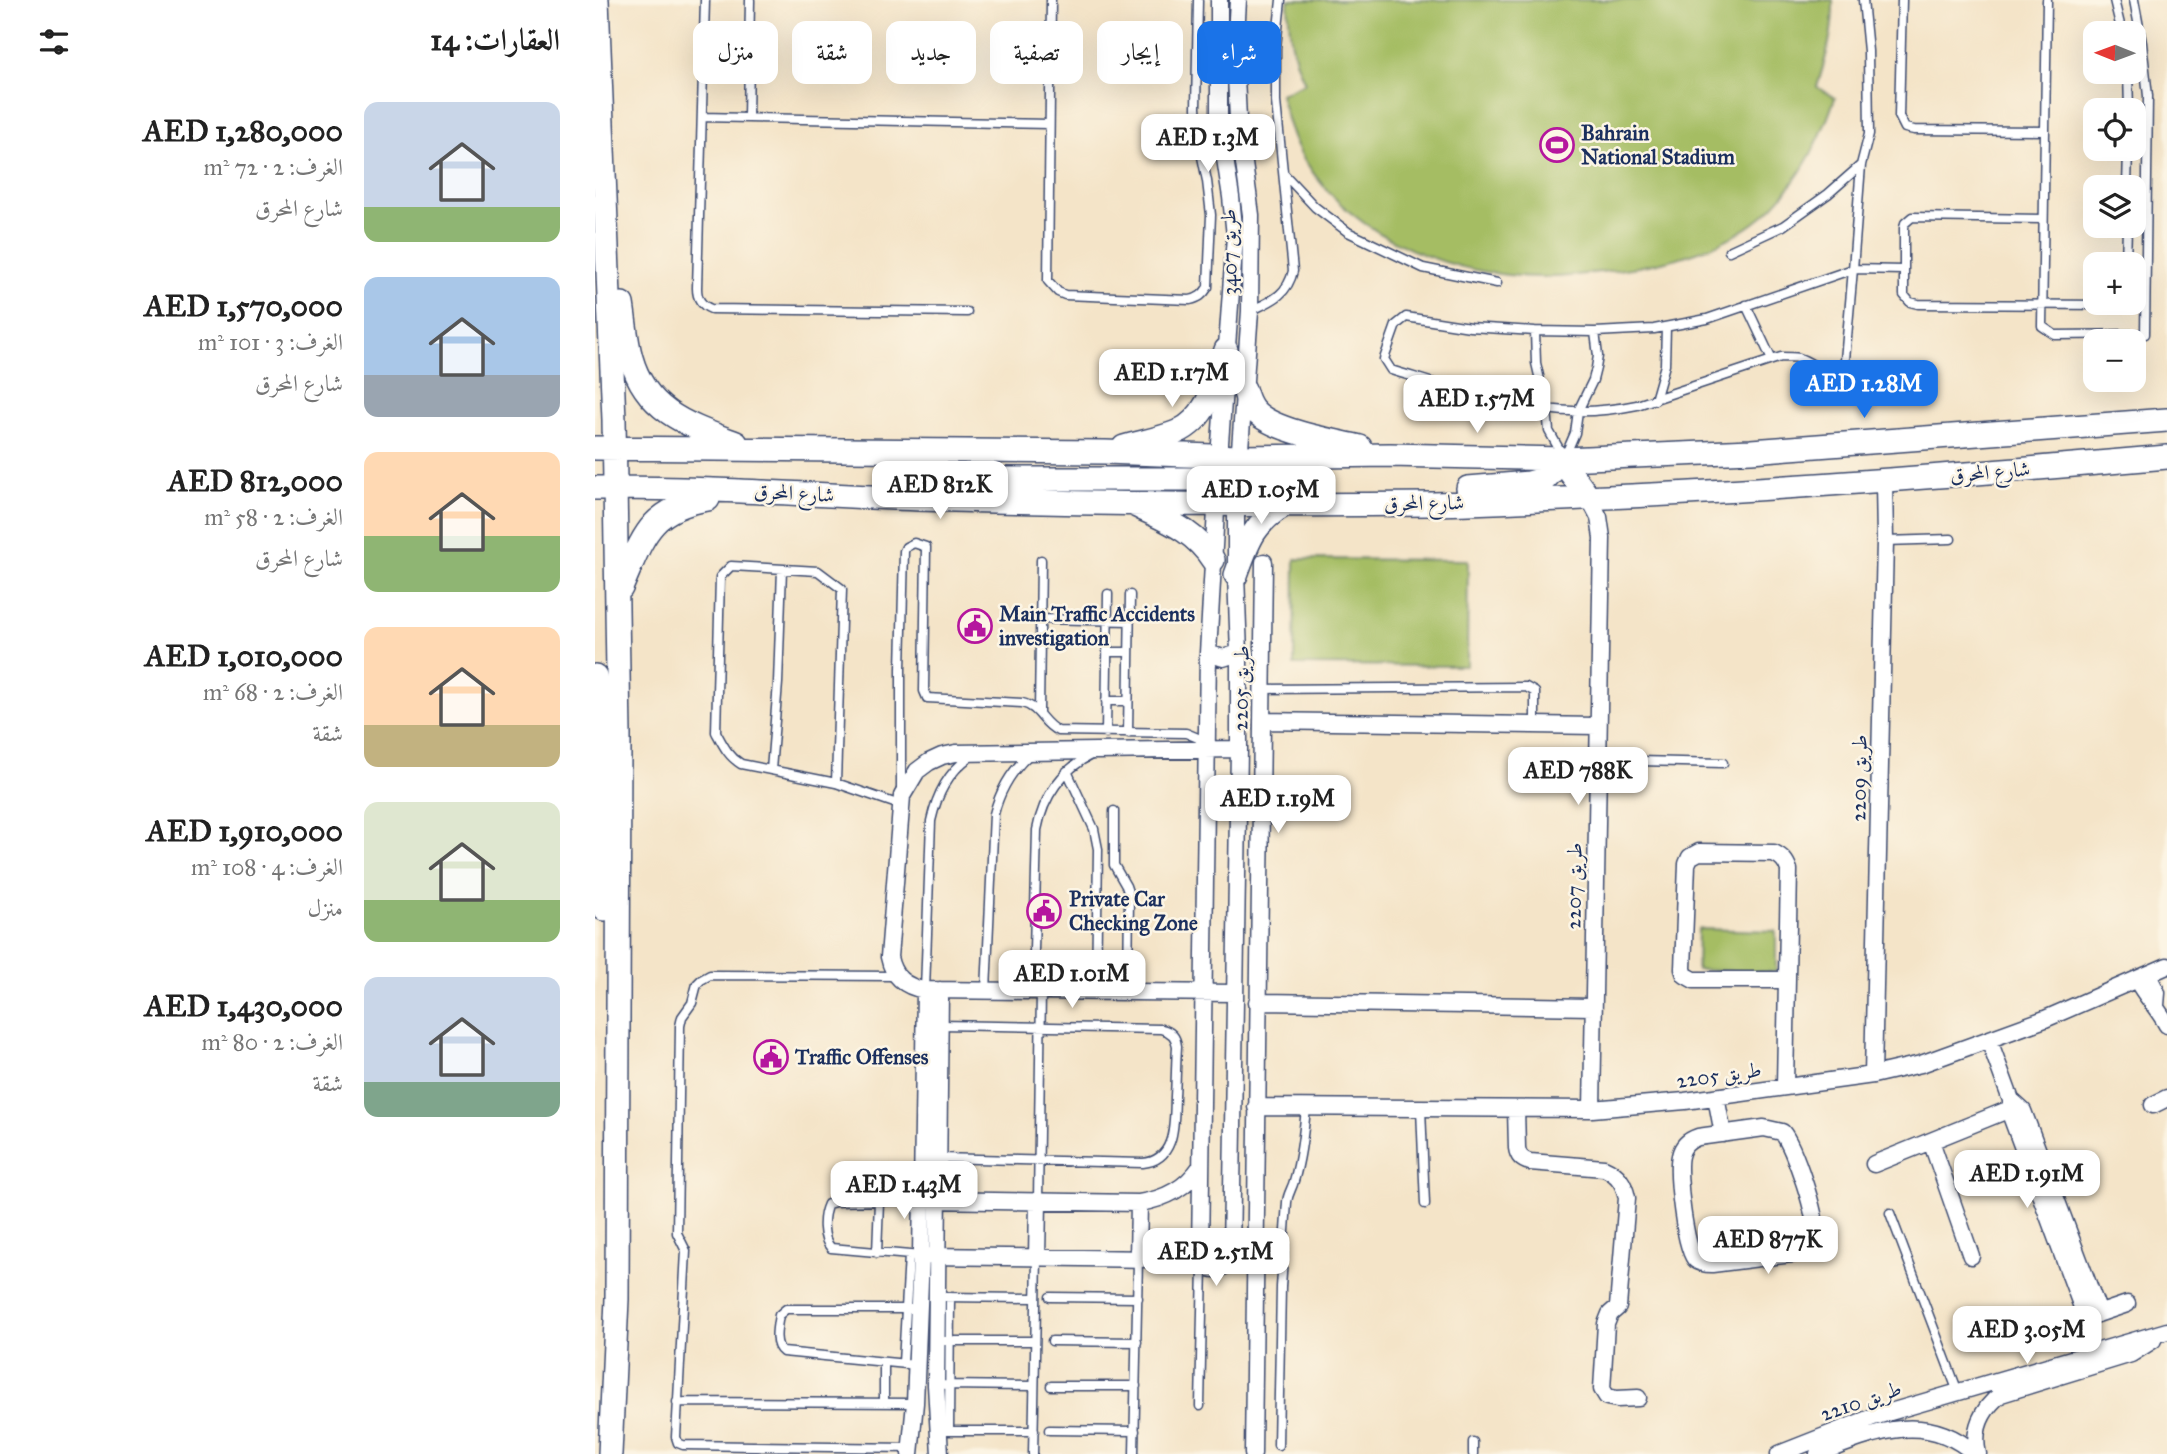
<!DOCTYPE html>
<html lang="ar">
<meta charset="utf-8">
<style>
body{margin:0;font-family:"IM FELL Great Primer",Amiri,serif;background:#f6f6f6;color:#222;direction:rtl;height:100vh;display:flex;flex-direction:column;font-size:26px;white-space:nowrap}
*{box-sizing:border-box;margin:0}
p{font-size:23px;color:#767676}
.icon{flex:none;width:38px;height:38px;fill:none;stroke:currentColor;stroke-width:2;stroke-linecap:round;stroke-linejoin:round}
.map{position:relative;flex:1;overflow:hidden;direction:ltr}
.panel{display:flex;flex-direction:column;background:#fff;width:595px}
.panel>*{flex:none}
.guide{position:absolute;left:21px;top:21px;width:665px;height:63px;direction:rtl;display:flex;gap:14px}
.needle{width:46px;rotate:271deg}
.fabs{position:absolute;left:1488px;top:21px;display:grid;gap:14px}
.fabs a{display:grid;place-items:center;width:63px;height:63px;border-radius:14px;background:#fff;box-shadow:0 7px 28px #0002;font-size:35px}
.price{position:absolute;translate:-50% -60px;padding:0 16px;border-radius:14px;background:#fff;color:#222;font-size:23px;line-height:46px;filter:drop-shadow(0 2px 4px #0008)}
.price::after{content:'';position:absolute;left:50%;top:42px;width:21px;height:16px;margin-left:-10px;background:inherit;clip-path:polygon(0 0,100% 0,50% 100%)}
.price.selected{background:#1a73e8;color:#fff}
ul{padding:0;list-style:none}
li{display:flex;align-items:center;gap:21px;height:175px;padding:0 35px}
li span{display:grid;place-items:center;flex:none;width:196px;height:140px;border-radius:14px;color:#555}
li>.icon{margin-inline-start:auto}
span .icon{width:84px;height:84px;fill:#fffc;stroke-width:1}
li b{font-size:30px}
h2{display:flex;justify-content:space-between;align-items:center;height:84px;padding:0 35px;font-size:30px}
.pill{padding:0 24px;border-radius:14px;background:#fff;box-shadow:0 7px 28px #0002;font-size:24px;line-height:63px}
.pill.selected{background:#1a73e8;color:#fff}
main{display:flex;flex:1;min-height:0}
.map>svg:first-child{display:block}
.green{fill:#a5bd63;stroke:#607660;stroke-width:2}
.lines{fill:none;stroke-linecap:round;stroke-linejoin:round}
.service-casing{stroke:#3c4a6e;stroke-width:11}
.minor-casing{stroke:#3c4a6e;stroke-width:19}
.secondary-casing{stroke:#3c4a6e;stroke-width:26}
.service{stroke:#fff;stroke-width:8}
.minor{stroke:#fff;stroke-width:16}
.secondary{stroke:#fff;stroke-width:23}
.labels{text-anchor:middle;stroke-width:5;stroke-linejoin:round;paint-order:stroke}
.poi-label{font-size:21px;font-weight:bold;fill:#1b2f5e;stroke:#fcf5e5;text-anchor:start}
.street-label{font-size:21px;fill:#1b2f5e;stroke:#fcf5e5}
</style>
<main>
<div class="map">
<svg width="1572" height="1454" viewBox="0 0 1572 1454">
<rect width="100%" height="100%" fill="#fcf5e5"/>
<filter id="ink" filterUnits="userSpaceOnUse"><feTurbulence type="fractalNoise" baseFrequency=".0143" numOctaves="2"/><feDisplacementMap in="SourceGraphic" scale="14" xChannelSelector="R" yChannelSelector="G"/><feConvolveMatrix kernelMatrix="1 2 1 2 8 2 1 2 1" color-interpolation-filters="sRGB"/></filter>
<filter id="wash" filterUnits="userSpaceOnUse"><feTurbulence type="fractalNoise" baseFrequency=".00686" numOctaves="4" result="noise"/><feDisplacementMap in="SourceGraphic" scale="28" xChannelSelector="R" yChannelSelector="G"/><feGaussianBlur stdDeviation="1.57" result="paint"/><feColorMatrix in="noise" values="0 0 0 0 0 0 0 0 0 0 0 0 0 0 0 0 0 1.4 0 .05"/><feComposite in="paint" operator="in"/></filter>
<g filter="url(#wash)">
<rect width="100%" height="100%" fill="#f4e4c8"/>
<path class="green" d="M693,0H1238C1239,31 1231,58 1222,87L1240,98C1224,146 1195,200 1152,228C1108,256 1056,267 1005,272C990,274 973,277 958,277C865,279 759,242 709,159C697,139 691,117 685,94L710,83C696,53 694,33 693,0Z
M700,559L873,560L872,666L699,665Z
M1103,929L1181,931V972L1102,970Z"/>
</g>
<g filter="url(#ink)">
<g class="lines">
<g class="service-casing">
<path id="service" d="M110,0L102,288C102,299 106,305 116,309L372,312
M456,0L453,281L463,292L470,295L595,300C604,298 608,295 613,287L616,215L612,181L605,147L601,108L603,0
M1268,0L1273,51L1274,134L1266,165L1258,269L1308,270
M1307,0L1304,116L1310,128L1319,130L1450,131
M1452,0L1447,326L1460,335L1550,334L1553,96L1547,43L1539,0
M1519,0L1527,33
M1533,72L1534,110
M107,117L454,124
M153,118L155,0
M602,120H624
M689,174L720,207L753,232L828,268L902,283
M1532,187L1533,149
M1448,219L1317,217L1310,223L1309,228V295L1315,302L1323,304L1516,305L1523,303
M1134,251L1188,226L1233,194L1266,165
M1531,264L1532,226
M1258,269L1250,360L1248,366C1232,381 1221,363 1204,358C1198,357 1192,357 1186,357L1042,405C1013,411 980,413 950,409C898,403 846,385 796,370L789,359L801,325L811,317L875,327L940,331L1000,332L1059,329L1112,319Z
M1151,305L1176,358
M655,311C676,301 692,296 698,271L681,102V48L686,0
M940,331L941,363L952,410L954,431L968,456
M1060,400L1070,365L1071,327
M970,456L980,433L983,411L998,380L1001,368L1003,356L1000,332
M1290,541L1356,539
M445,619L535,621
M512,652H534
M667,689L931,687L940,692V725
M511,701H533
M444,712L446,560
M511,733L513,594
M533,733L535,595
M1002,760L1128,763
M176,770L183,683L187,569
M472,771L499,829L503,849L501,992
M241,783L247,589L223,571L136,566L125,577L121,732C128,745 133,756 146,764L241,783L305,805
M306,789V669L309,551L311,547L319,543L331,547L329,691L332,698L427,703C445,707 447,724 463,731L591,733L603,738L609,746
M519,811V865L531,886L534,895L533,992
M301,976L115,975L106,980L102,984L97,1003L87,1017L85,1026L82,1233L91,1251L81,1437L83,1443L88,1445L316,1448
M330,990L336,821C342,794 353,772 376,756
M391,991L399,814C405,790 416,771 435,754
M438,991L442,830C448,797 467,769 498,754
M826,1109L830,1204
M344,1158L548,1163C582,1160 579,1121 580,1096C581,1080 581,1063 582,1046C581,1037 576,1031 566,1029L345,1025
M443,1201L446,991
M1295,1213L1363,1392
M282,1253L284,1201
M326,1256L236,1248C227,1238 227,1217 233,1204L240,1202L328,1200
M349,1297L441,1298
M455,1297L543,1298
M349,1341H440
M457,1341L542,1342
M308,1363L314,1255
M322,1365L188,1352C178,1345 182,1327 184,1315L191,1309H324
M351,1385L439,1386
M456,1386H541
M82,1402L320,1403
M289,1403V1362
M605,1406L608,1265
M454,1430L540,1431
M351,1431H439
M354,1431L355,1297
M878,1442V1454
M683,1445L686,1287L692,1202C693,1193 697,1189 699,1181C706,1158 709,1132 711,1107
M438,1454L442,1258
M539,1454L543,1259"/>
</g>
<g class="minor-casing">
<path id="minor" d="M624,0V120L636,197L640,236L624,457L613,653L605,1254L608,1265C622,1273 632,1269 636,1253L644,749V653L641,575V504L655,311L656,215L643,119L640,55L643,0
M994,498L1004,517L1007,538L997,1109
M613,653L628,658L644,653
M667,721L1002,726
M1553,975L1562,993L1561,1005
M1542,980C1551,997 1563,1008 1572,1025
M640,993L330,990C310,987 298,977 294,957L307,796L322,771L334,762L347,756L361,753L644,749
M662,1002L998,1007
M1394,1040L1416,1100V1116L1491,1318
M1278,1075L1290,541L1289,481
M1190,1086L1194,870C1191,861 1187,857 1179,853L1104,852L1095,857L1092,864L1088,969L1090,975L1099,980H1192
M1121,1097L1128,1134
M1416,1100L1428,1111L1504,1313
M1558,1105L1572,1098
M661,1107L997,1109L1090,1101L1278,1075L1326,1064L1450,1019L1572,966
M921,1109L922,1148C923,1156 927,1160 935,1162L1009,1168C1023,1174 1029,1183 1032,1198L1023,1307L1015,1314L1011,1324L1007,1389L1012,1397L1022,1399L1043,1398
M1169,1128L1187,1132C1198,1144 1225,1222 1220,1237C1217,1246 1212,1249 1205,1253L1117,1264C1112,1264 1106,1264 1101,1260C1090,1251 1081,1172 1085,1156C1087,1146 1094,1140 1103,1137Z
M1336,1141L1376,1256
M1279,1164L1415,1109
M335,1200L544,1203C571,1199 591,1188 606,1166
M332,1256L560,1259L608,1265
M442,1258L443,1201
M543,1259L544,1203
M1476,1323L1532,1304
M315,1454L320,1403L326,1256L330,990
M345,1454L341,1385L345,990
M658,1454L669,562
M1184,1454L1278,1417L1572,1331
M1223,1454C1277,1433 1330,1409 1380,1454
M1383,1454C1377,1430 1387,1409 1406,1394L1536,1354L1558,1340"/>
</g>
<g class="secondary-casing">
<path id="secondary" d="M2,0L19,420L24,735L22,1299L15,1454
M27,304C30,322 31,341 36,358C51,412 93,425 141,443
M649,389C651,396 653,403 658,409C675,431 737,440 765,447
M529,447C546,442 565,439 582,432C614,418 621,380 631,350
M0,448L510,452L644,457L795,455L969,459L1156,451L1572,420
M969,459L975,472L994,498
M0,488C108,487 216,495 324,499C495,504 667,506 838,504C888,503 938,500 988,498C1183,490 1377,474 1572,457
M873,488L934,483L950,479L969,459
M347,492L394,479H623L636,471L644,457
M542,506C572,521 599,530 618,560
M641,575C653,542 658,523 691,504
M26,588C48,538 53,509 113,499
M0,676L9,909"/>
</g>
<use href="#service" class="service"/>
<use href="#minor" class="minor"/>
<use href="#secondary" class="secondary"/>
</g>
</g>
<defs>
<g id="stadium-ring" transform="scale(1.75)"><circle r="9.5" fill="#fcf5e5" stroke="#b5179e" stroke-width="1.5"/><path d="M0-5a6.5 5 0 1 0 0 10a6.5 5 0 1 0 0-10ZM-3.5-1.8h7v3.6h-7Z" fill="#b5179e"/></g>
<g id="civic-ring" transform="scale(1.75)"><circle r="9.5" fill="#fcf5e5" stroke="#b5179e" stroke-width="1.5"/><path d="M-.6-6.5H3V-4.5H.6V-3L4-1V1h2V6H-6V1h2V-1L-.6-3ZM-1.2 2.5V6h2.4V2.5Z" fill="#b5179e"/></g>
</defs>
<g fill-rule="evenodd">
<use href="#stadium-ring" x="962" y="145"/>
<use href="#civic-ring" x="380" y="626"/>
<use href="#civic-ring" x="449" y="911"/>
<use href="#civic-ring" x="176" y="1057"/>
</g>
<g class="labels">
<g class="poi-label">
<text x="986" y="140">Bahrain<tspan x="986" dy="24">National Stadium</tspan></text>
<text x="404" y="621">Main Traffic Accidents<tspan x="404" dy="24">investigation</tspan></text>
<text x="474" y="906">Private Car<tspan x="474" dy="24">Checking Zone</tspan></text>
<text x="200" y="1064">Traffic Offenses</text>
</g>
<g class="street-label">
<text transform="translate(634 252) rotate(-91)" y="7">طريق 3407</text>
<text transform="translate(1395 472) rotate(-5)" y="7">شارع المحرق</text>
<text transform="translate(199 493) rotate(3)" y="7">شارع المحرق</text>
<text transform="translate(829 503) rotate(-1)" y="7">شارع المحرق</text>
<text transform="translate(646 688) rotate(-89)" y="7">طريق 2205</text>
<text transform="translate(1264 778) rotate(-89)" y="7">طريق 2209</text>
<text transform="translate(979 886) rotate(-89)" y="7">طريق 2207</text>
<text transform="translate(1124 1075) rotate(-8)" y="7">طريق 2205</text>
<text transform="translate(1266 1401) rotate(-19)" y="7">طريق 2210</text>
</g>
</g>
</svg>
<div class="fabs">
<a><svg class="needle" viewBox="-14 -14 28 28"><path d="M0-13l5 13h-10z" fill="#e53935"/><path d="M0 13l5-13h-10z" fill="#767676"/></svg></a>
<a><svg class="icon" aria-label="locate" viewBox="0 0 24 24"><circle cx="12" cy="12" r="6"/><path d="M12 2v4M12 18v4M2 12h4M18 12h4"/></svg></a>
<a><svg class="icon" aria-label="layers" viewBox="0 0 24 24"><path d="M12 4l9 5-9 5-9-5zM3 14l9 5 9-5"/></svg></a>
<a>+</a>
<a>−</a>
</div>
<b class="price" style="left:613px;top:174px">AED 1.3M</b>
<b class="price" style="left:577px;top:409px">AED 1.17M</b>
<b class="price selected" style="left:1269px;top:420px">AED 1.28M</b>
<b class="price" style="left:882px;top:435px">AED 1.57M</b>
<b class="price" style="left:345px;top:521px">AED 812K</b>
<b class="price" style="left:666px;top:526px">AED 1.05M</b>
<b class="price" style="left:983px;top:807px">AED 788K</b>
<b class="price" style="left:683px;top:835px">AED 1.19M</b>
<b class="price" style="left:477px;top:1010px">AED 1.01M</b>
<b class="price" style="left:1432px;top:1210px">AED 1.91M</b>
<b class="price" style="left:309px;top:1221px">AED 1.43M</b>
<b class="price" style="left:1173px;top:1276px">AED 877K</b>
<b class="price" style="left:621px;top:1288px">AED 2.51M</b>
<b class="price" style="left:1432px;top:1366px">AED 3.05M</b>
<div class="guide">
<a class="pill selected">شراء</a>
<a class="pill">إيجار</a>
<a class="pill">تصفية</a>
<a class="pill">جديد</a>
<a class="pill">شقة</a>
<a class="pill">منزل</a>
</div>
</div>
<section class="panel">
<h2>العقارات: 14<svg class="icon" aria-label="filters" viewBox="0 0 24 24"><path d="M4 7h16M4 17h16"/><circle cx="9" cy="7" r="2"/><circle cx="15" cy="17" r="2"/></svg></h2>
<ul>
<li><span style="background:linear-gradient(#c9d6e8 75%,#8fb573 0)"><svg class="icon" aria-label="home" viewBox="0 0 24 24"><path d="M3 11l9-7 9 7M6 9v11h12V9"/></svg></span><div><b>AED 1,280,000</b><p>الغرف: 2 · 72 m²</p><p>شارع المحرق</p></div></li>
<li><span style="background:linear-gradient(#a9c7e8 70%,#9aa5b1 0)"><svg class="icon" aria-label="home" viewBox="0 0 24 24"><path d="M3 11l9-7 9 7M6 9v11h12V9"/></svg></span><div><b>AED 1,570,000</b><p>الغرف: 3 · 101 m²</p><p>شارع المحرق</p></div></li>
<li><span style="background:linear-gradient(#ffd9b3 60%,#8fb573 0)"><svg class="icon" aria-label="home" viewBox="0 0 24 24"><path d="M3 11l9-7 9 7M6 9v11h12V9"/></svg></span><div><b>AED 812,000</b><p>الغرف: 2 · 58 m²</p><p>شارع المحرق</p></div></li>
<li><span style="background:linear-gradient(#ffd9b3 70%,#c2b280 0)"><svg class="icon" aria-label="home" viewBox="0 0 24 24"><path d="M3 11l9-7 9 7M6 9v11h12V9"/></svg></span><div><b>AED 1,010,000</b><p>الغرف: 2 · 68 m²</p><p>شقة</p></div></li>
<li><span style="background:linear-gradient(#dfe7d0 70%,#8fb573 0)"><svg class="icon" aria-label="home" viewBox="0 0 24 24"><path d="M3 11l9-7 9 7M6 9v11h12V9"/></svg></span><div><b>AED 1,910,000</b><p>الغرف: 4 · 108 m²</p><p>منزل</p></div></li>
<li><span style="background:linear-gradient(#c9d6e8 75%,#7fa58c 0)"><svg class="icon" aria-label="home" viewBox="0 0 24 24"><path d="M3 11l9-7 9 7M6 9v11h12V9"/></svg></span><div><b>AED 1,430,000</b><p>الغرف: 2 · 80 m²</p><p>شقة</p></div></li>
</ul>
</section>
</main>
